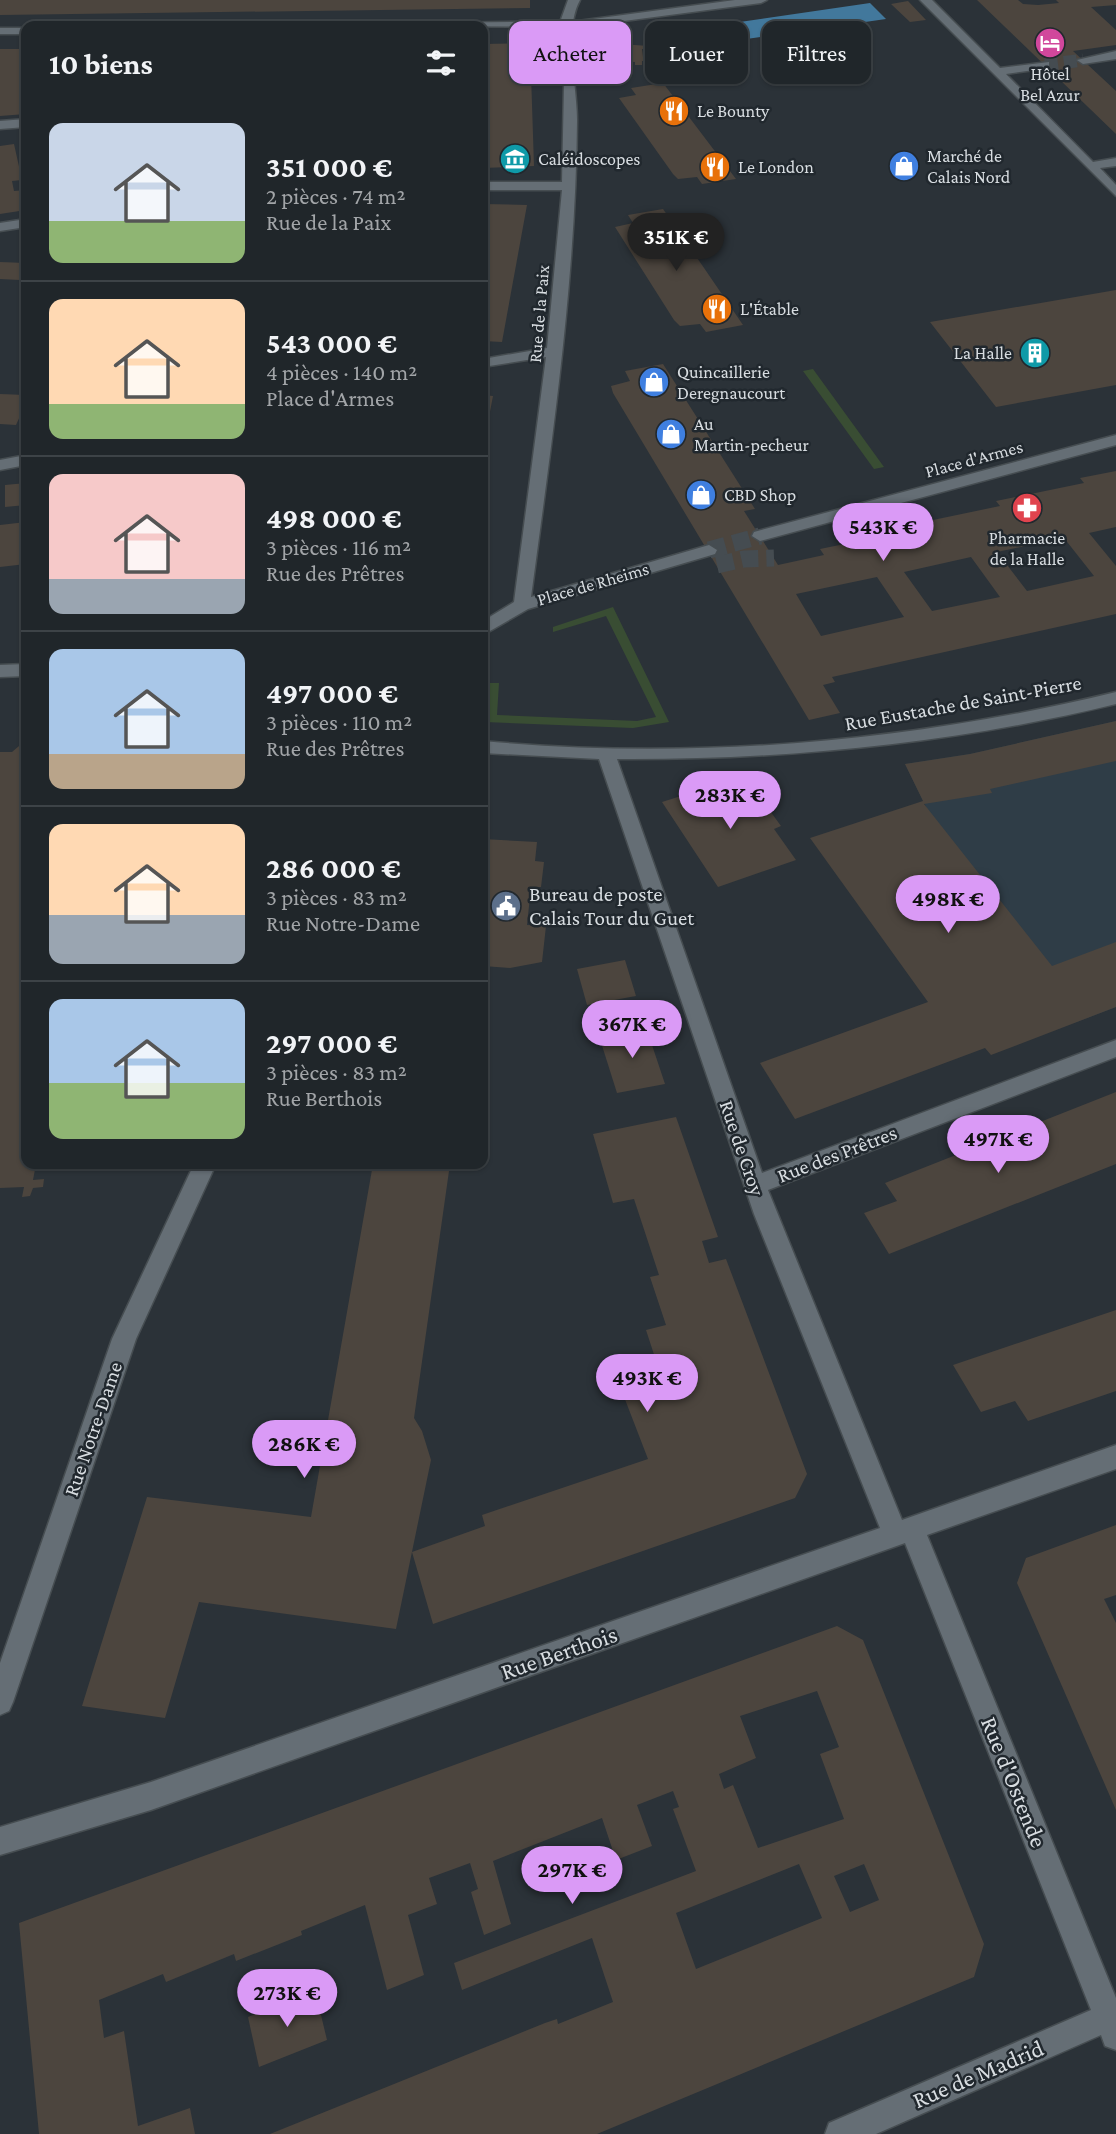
<!DOCTYPE html>
<html lang="fr">
<meta charset="utf-8">
<style>
body{margin:0;font-family:"Crimson Pro",serif;background:#2d3236;color:#f1f3f6;height:100vh;display:flex;flex-direction:column;font-size:26px;white-space:nowrap}
*{box-sizing:border-box;margin:0}
p{font-size:23px;color:#a2a5a8}
.icon{flex:none;width:38px;height:38px;fill:none;stroke:currentColor;stroke-width:2;stroke-linecap:round;stroke-linejoin:round}
.map{position:relative;flex:1;overflow:hidden}
.drawer{position:absolute;left:21px;top:21px;width:467px;height:1148px;display:flex;flex-direction:column;background:#20262a;border-radius:14px;box-shadow:0 2px 5px #0004,0 0 0 2px #3d4347}
.drawer>*{flex:none}
.top-card{position:absolute;left:509px;top:21px;width:500px;height:63px;display:flex;gap:14px}
.price{position:absolute;translate:-50% -60px;padding:0 16px;border-radius:24px;background:#da9af6;color:#111;font-size:23px;line-height:46px;filter:drop-shadow(0 2px 4px #0008)}
.price::after{content:'';position:absolute;left:50%;top:42px;width:21px;height:16px;margin-left:-10px;background:inherit;clip-path:polygon(0 0,100% 0,50% 100%)}
.price.on{background:#222;color:#fff}
ul{padding:0;list-style:none}
li{display:flex;align-items:center;gap:21px;height:175px;padding:0 28px}
li+li{border-top:2px solid #3d4347}
li span{display:grid;place-items:center;flex:none;width:196px;height:140px;border-radius:14px;color:#555}
li>.icon{margin-inline-start:auto}
span .icon{width:84px;height:84px;fill:#fffc;stroke-width:1}
li b{font-size:30px}
h2{display:flex;justify-content:space-between;align-items:center;height:84px;padding:0 28px;font-size:30px}
.tag{padding:0 24px;border-radius:14px;background:#20262a;box-shadow:0 2px 5px #0004,0 0 0 2px #3d4347;font-size:24px;line-height:63px}
.tag.on{background:#da9af6;color:#111}
.map>svg:first-child{display:block}
.built{fill:#2f3d47}
.green{fill:#394d33}
.water{fill:#42789c}
.building{fill:#4c453e;fill-rule:evenodd}
.lines{fill:none;stroke-linecap:round;stroke-linejoin:round}
.street-tunnel-far1{stroke:#454c51;stroke-width:13;stroke-dasharray:13 6;stroke-linecap:butt}
.street-tunnel{stroke:#454c51;stroke-width:17;stroke-dasharray:17 8;stroke-linecap:butt}
.street-casing{stroke:#464d51;stroke-width:3}
.secondary-casing{stroke:#464d51;stroke-width:3}
.street{fill:#656e75;fill-rule:evenodd}
.secondary{fill:#656e75;fill-rule:evenodd}
.labels{text-anchor:middle;stroke-width:5;stroke-linejoin:round;paint-order:stroke}
.far-poi-label{font-size:18px;fill:#d8dde1;stroke:#21282e;text-anchor:start}
.far-street-label{font-size:18px;fill:#d8dde1;stroke:#21282e}
.street-label{font-size:21px;fill:#d8dde1;stroke:#21282e}
.poi-label{font-size:21px;fill:#d8dde1;stroke:#21282e;text-anchor:start}
.near-street-label{font-size:24px;fill:#d8dde1;stroke:#21282e}
</style>
<div class="map">
<svg width="1116" height="2134" viewBox="0 0 1116 2134">
<rect width="100%" height="100%" fill="#2b3238"/>
<path class="built" d="M1116,721V1007L1074,1023L929,813L905,764L970,754Z"/>
<path class="green" d="M813,369L884,467L874,469L803,371Z
M613,607L669,722L633,728L485,722L489,683H499L497,715L637,721L656,717L606,616L553,632V627Z"/>
<path class="water" d="M870,3L886,19L704,45L691,29Z"/>
<path class="building" d="M0,0H530V8L0,15Z
M977,0H1018L1023,4L1038,5L1059,3L1056,0H1116V5L1091,7L1116,30V45L1073,51L1116,91V134Z
M908,1L926,20L910,22L891,4Z
M530,43L534,166L483,168V72H488V61H483V44Z
M607,43L649,46L650,49H642L643,57H651V61H642V65H635V62L614,61V65H609L608,60H592L593,57H601V50H593L592,47H607Z
M0,49H26V114L0,116Z
M663,83L689,117L736,179L702,184L697,177L678,179L673,174L619,98L636,95L631,88Z
M14,144L22,180L12,181L14,191L26,190V210L0,214V146Z
M483,204L527,205L502,342L483,341Z
M663,209L702,265L743,325L706,332L700,324L680,326L674,320L615,227L633,223L628,215Z
M0,262L26,263V274H23L20,280L0,279Z
M1116,290V385L996,407L930,322Z
M663,364L755,509L744,511L778,565L824,555L820,549L913,530L909,525L1000,506L996,501L1084,483L1080,478L1116,471V527L1089,533L1116,566V614L832,677L835,682L823,685L840,713L809,720L613,393L611,386L630,381L625,371ZM1064,538L1094,576L1027,591L997,552ZM971,557L1000,597L932,611L904,572ZM877,577L904,617L821,636L796,594Z
M0,394L26,395V403L16,425L0,424Z
M483,395L493,396L484,443H483Z
M26,483V505L5,507V485Z
M26,522V564L0,567V525Z
M1116,721V761L990,789L992,793L924,804L1052,966L1116,942V1007L991,1055L985,1048L795,1119L760,1063L928,1002L810,838L923,801L905,764L970,754Z
M19,746L26,748V1164H36L33,1180L44,1179L43,1187L33,1188L30,1196L22,1197L24,1187L0,1188V752H12Z
M738,778L753,797L759,796L781,826L774,829L796,860L718,887L662,802Z
M483,839L537,842L535,861L544,862L541,887H531L527,925L546,926L542,962L510,968L483,966Z
M625,960L636,996L587,1005L577,969Z
M646,1027L665,1084L617,1093L599,1036Z
M1116,1092V1164L889,1254L864,1213L897,1201L885,1183Z
M676,1117L718,1237L702,1241L709,1263L726,1259L807,1474L795,1498L433,1624L412,1552L485,1526L482,1515L648,1459L621,1389L662,1379L646,1330L666,1325L650,1277L659,1275L634,1199L613,1203L593,1134Z
M373,1164H450L414,1418L422,1431L431,1460L396,1629L199,1602L165,1718L82,1706L147,1497L311,1517Z
M1116,1310V1391L1028,1421L1015,1401L981,1412L953,1365Z
M1116,1525V1595L1104,1599L1116,1623V1810L1017,1583L1026,1558Z
M837,1626L863,1640L984,1944L974,1977L597,2134H270L545,2023L557,2019L558,2024L613,2002L592,1938L462,1990L454,1963L696,1871L673,1809L679,1807L673,1791L637,1805L652,1846L616,1860L602,1818L493,1861L511,1924L484,1935L471,1892L478,1889L470,1863L429,1878L437,1904L408,1915L424,1975L387,1990L365,1905L301,1931L302,1935L236,1961L234,1954L166,1982L163,1974L99,2000L104,2038L124,2031L138,2126L190,2108L195,2134H39L19,1923ZM817,1691L839,1747L820,1754L844,1819L758,1848L733,1785L724,1789L719,1774L756,1758L740,1716ZM799,1864L822,1918L696,1969L676,1913ZM864,1864L879,1900L850,1912L834,1876Z
M315,1990L327,2040L259,2067L248,2017Z"/>
<g class="lines">
<path class="street-tunnel-far1" d="M1045,65L1083,60"/>
<path class="street-tunnel" d="M709,550L760,536
M717,565L744,559L774,558"/>
<g class="street-casing">
<path id="street" d="M568,0H580C563,31 577,84 577,120C576,280 552,439 531,597L709,545L717,550L715,554L528,609L483,635V621L514,602L546,357L483,367V359L547,348L562,190H483V182H562L564,86L559,25Z
M920,0H932L1000,68L1049,62V68L1006,74L1093,162L1116,158V166L1100,168L1116,185V196Z
M1116,51V59L1083,64L1077,60Z
M26,119V127L0,129V121Z
M26,219V227L0,231V223Z
M1116,435V445L760,541L752,536L754,532Z
M26,455V465L0,470V460Z
M26,664V676L0,677V665Z
M1116,692V704C952,744 786,760 617,759L762,1173L1116,1040V1057L768,1190L902,1520L1116,1445V1469L927,1535L1116,1998V2050L1105,2046L1101,2035L876,2134H825L829,2123L1091,2010L905,1543L151,1810L0,1855V1827L151,1782L880,1528L754,1214L599,759L483,753V741C693,761 911,742 1116,692Z
M194,1164H216L136,1339L13,1702L9,1711L0,1715V1663L112,1339Z"/>
</g>
<g class="secondary-casing">
<path id="secondary" d="M735,0H767L761,3L578,27L422,26L428,23L578,21Z
M0,28H26V34H0Z"/>
</g>
<use href="#street" class="street"/>
<use href="#secondary" class="secondary"/>
</g>
<defs>
<g id="hotel-disc" transform="scale(1.575)"><circle r="9.5" fill="#d1479c" stroke="#21282e"/><path d="M-6-4.5h1.5V1H6V5H4.5V3h-9V5H-6ZM-4 0a1.8 1.8 0 1 1 3.6 0ZM.5 0V-2.5h3Q6-2.5 6 0Z" fill="#fff"/></g>
<g id="restaurant-disc" transform="scale(1.575)"><circle r="9.5" fill="#e8710a" stroke="#21282e"/><path d="M-5-6h1v4h1v-4h1v4h1v-4h1v5L-1.5 .5V6h-2V.5L-5-1ZM5-6V6H3V1.5H1.5Q1.5-4 5-6Z" fill="#fff"/></g>
<g id="museum-disc" transform="scale(1.575)"><circle r="9.5" fill="#0f9aa8" stroke="#21282e"/><path d="M0-6L6-3V-2H-6V-3ZM-5-1h2V3h-2ZM-1-1h2V3h-2ZM3-1h2V3H3ZM-6 4H6V6H-6Z" fill="#fff"/></g>
<g id="shop-disc" transform="scale(1.575)"><circle r="9.5" fill="#3f7fe0" stroke="#21282e"/><path d="M-5-2.5h2.3a2.7 3.5 0 0 1 5.4 0H5L5.5 6h-11ZM-1.5-2.5h3a1.5 2.3 0 0 0-3 0Z" fill="#fff"/></g>
<g id="building-disc" transform="scale(1.575)"><circle r="9.5" fill="#0f9aa8" stroke="#21282e"/><path d="M-4-6H4V6H1V3H-1V6H-4ZM-2.5-4.3h1.7v1.8h-1.7ZM.8-4.3h1.7v1.8H.8ZM-2.5-1h1.7V.8h-1.7ZM.8-1h1.7V.8H.8Z" fill="#fff"/></g>
<g id="pharmacy-disc" transform="scale(1.575)"><circle r="9.5" fill="#e0444e" stroke="#21282e"/><path d="M-2-6h4v4h4v4h-4v4h-4v-4h-4v-4h4Z" fill="#fff"/></g>
<g id="civic-disc" transform="scale(1.575)"><circle r="9.5" fill="#5c6f8a" stroke="#21282e"/><path d="M-.6-6.5H3V-4.5H.6V-3L4-1V1h2V6H-6V1h2V-1L-.6-3ZM-1.2 2.5V6h2.4V2.5Z" fill="#fff"/></g>
</defs>
<g fill-rule="evenodd">
<use href="#hotel-disc" x="1050" y="43"/>
<use href="#restaurant-disc" x="674" y="111"/>
<use href="#museum-disc" x="515" y="159"/>
<use href="#shop-disc" x="904" y="166"/>
<use href="#restaurant-disc" x="715" y="167"/>
<use href="#restaurant-disc" x="717" y="309"/>
<use href="#building-disc" x="1035" y="353"/>
<use href="#shop-disc" x="654" y="382"/>
<use href="#shop-disc" x="671" y="434"/>
<use href="#shop-disc" x="701" y="495"/>
<use href="#pharmacy-disc" x="1027" y="508"/>
<use href="#civic-disc" x="506" y="906"/>
</g>
<g class="labels">
<g class="far-poi-label">
<text x="1050" y="80" text-anchor="middle">Hôtel<tspan x="1050" dy="21">Bel Azur</tspan></text>
<text x="697" y="117">Le Bounty</text>
<text x="927" y="162">Marché de<tspan x="927" dy="21">Calais Nord</tspan></text>
<text x="538" y="165">Caléidoscopes</text>
<text x="738" y="173">Le London</text>
<text x="740" y="315">L'Étable</text>
<text x="1012" y="359" text-anchor="end">La Halle</text>
<text x="677" y="378">Quincaillerie<tspan x="677" dy="21">Deregnaucourt</tspan></text>
<text x="694" y="430">Au<tspan x="694" dy="21">Martin-pecheur</tspan></text>
<text x="724" y="501">CBD Shop</text>
<text x="1027" y="544" text-anchor="middle">Pharmacie<tspan x="1027" dy="21">de la Halle</tspan></text>
</g>
<g class="far-street-label">
<text transform="translate(539 314) rotate(-85)" y="6">Rue de la Paix</text>
<text transform="translate(974 459) rotate(-15)" y="6">Place d'Armes</text>
<text transform="translate(593 584) rotate(-16)" y="6">Place de Rheims</text>
</g>
<g class="street-label">
<text transform="translate(963 703) rotate(-10)" y="7">Rue Eustache de Saint-Pierre</text>
<text transform="translate(742 1148) rotate(71)" y="7">Rue de Croy</text>
<text transform="translate(837 1154) rotate(-21)" y="7">Rue des Prêtres</text>
<text transform="translate(93 1429) rotate(-71)" y="7">Rue Notre-Dame</text>
</g>
<g class="poi-label">
<text x="529" y="901">Bureau de poste<tspan x="529" dy="24">Calais Tour du Guet</tspan></text>
</g>
<g class="near-street-label">
<text transform="translate(559 1653) rotate(-19)" y="8">Rue Berthois</text>
<text transform="translate(1014 1782) rotate(68)" y="8">Rue d'Ostende</text>
<text transform="translate(978 2074) rotate(-23)" y="8">Rue de Madrid</text>
</g>
</g>
</svg>
<b class="price on" style="left:676px;top:273px">351K €</b>
<b class="price" style="left:883px;top:563px">543K €</b>
<b class="price" style="left:730px;top:831px">283K €</b>
<b class="price" style="left:948px;top:935px">498K €</b>
<b class="price" style="left:632px;top:1060px">367K €</b>
<b class="price" style="left:998px;top:1175px">497K €</b>
<b class="price" style="left:647px;top:1414px">493K €</b>
<b class="price" style="left:304px;top:1480px">286K €</b>
<b class="price" style="left:572px;top:1906px">297K €</b>
<b class="price" style="left:287px;top:2029px">273K €</b>
<div class="top-card">
<a class="tag on">Acheter</a>
<a class="tag">Louer</a>
<a class="tag">Filtres</a>
</div>
<section class="drawer">
<h2>10 biens<svg class="icon" aria-label="filters" viewBox="0 0 24 24"><path d="M4 7h16M4 17h16"/><circle cx="9" cy="7" r="2"/><circle cx="15" cy="17" r="2"/></svg></h2>
<ul>
<li><span style="background:linear-gradient(#c9d6e8 70%,#8fb573 0)"><svg class="icon" aria-label="home" viewBox="0 0 24 24"><path d="M3 11l9-7 9 7M6 9v11h12V9"/></svg></span><div><b>351 000 €</b><p>2 pièces · 74 m²</p><p>Rue de la Paix</p></div></li>
<li><span style="background:linear-gradient(#ffd9b3 75%,#8fb573 0)"><svg class="icon" aria-label="home" viewBox="0 0 24 24"><path d="M3 11l9-7 9 7M6 9v11h12V9"/></svg></span><div><b>543 000 €</b><p>4 pièces · 140 m²</p><p>Place d'Armes</p></div></li>
<li><span style="background:linear-gradient(#f6c9c9 75%,#9aa5b1 0)"><svg class="icon" aria-label="home" viewBox="0 0 24 24"><path d="M3 11l9-7 9 7M6 9v11h12V9"/></svg></span><div><b>498 000 €</b><p>3 pièces · 116 m²</p><p>Rue des Prêtres</p></div></li>
<li><span style="background:linear-gradient(#a9c7e8 75%,#b9a48a 0)"><svg class="icon" aria-label="home" viewBox="0 0 24 24"><path d="M3 11l9-7 9 7M6 9v11h12V9"/></svg></span><div><b>497 000 €</b><p>3 pièces · 110 m²</p><p>Rue des Prêtres</p></div></li>
<li><span style="background:linear-gradient(#ffd9b3 65%,#9aa5b1 0)"><svg class="icon" aria-label="home" viewBox="0 0 24 24"><path d="M3 11l9-7 9 7M6 9v11h12V9"/></svg></span><div><b>286 000 €</b><p>3 pièces · 83 m²</p><p>Rue Notre-Dame</p></div></li>
<li><span style="background:linear-gradient(#a9c7e8 60%,#8fb573 0)"><svg class="icon" aria-label="home" viewBox="0 0 24 24"><path d="M3 11l9-7 9 7M6 9v11h12V9"/></svg></span><div><b>297 000 €</b><p>3 pièces · 83 m²</p><p>Rue Berthois</p></div></li>
</ul>
</section>
</div>
